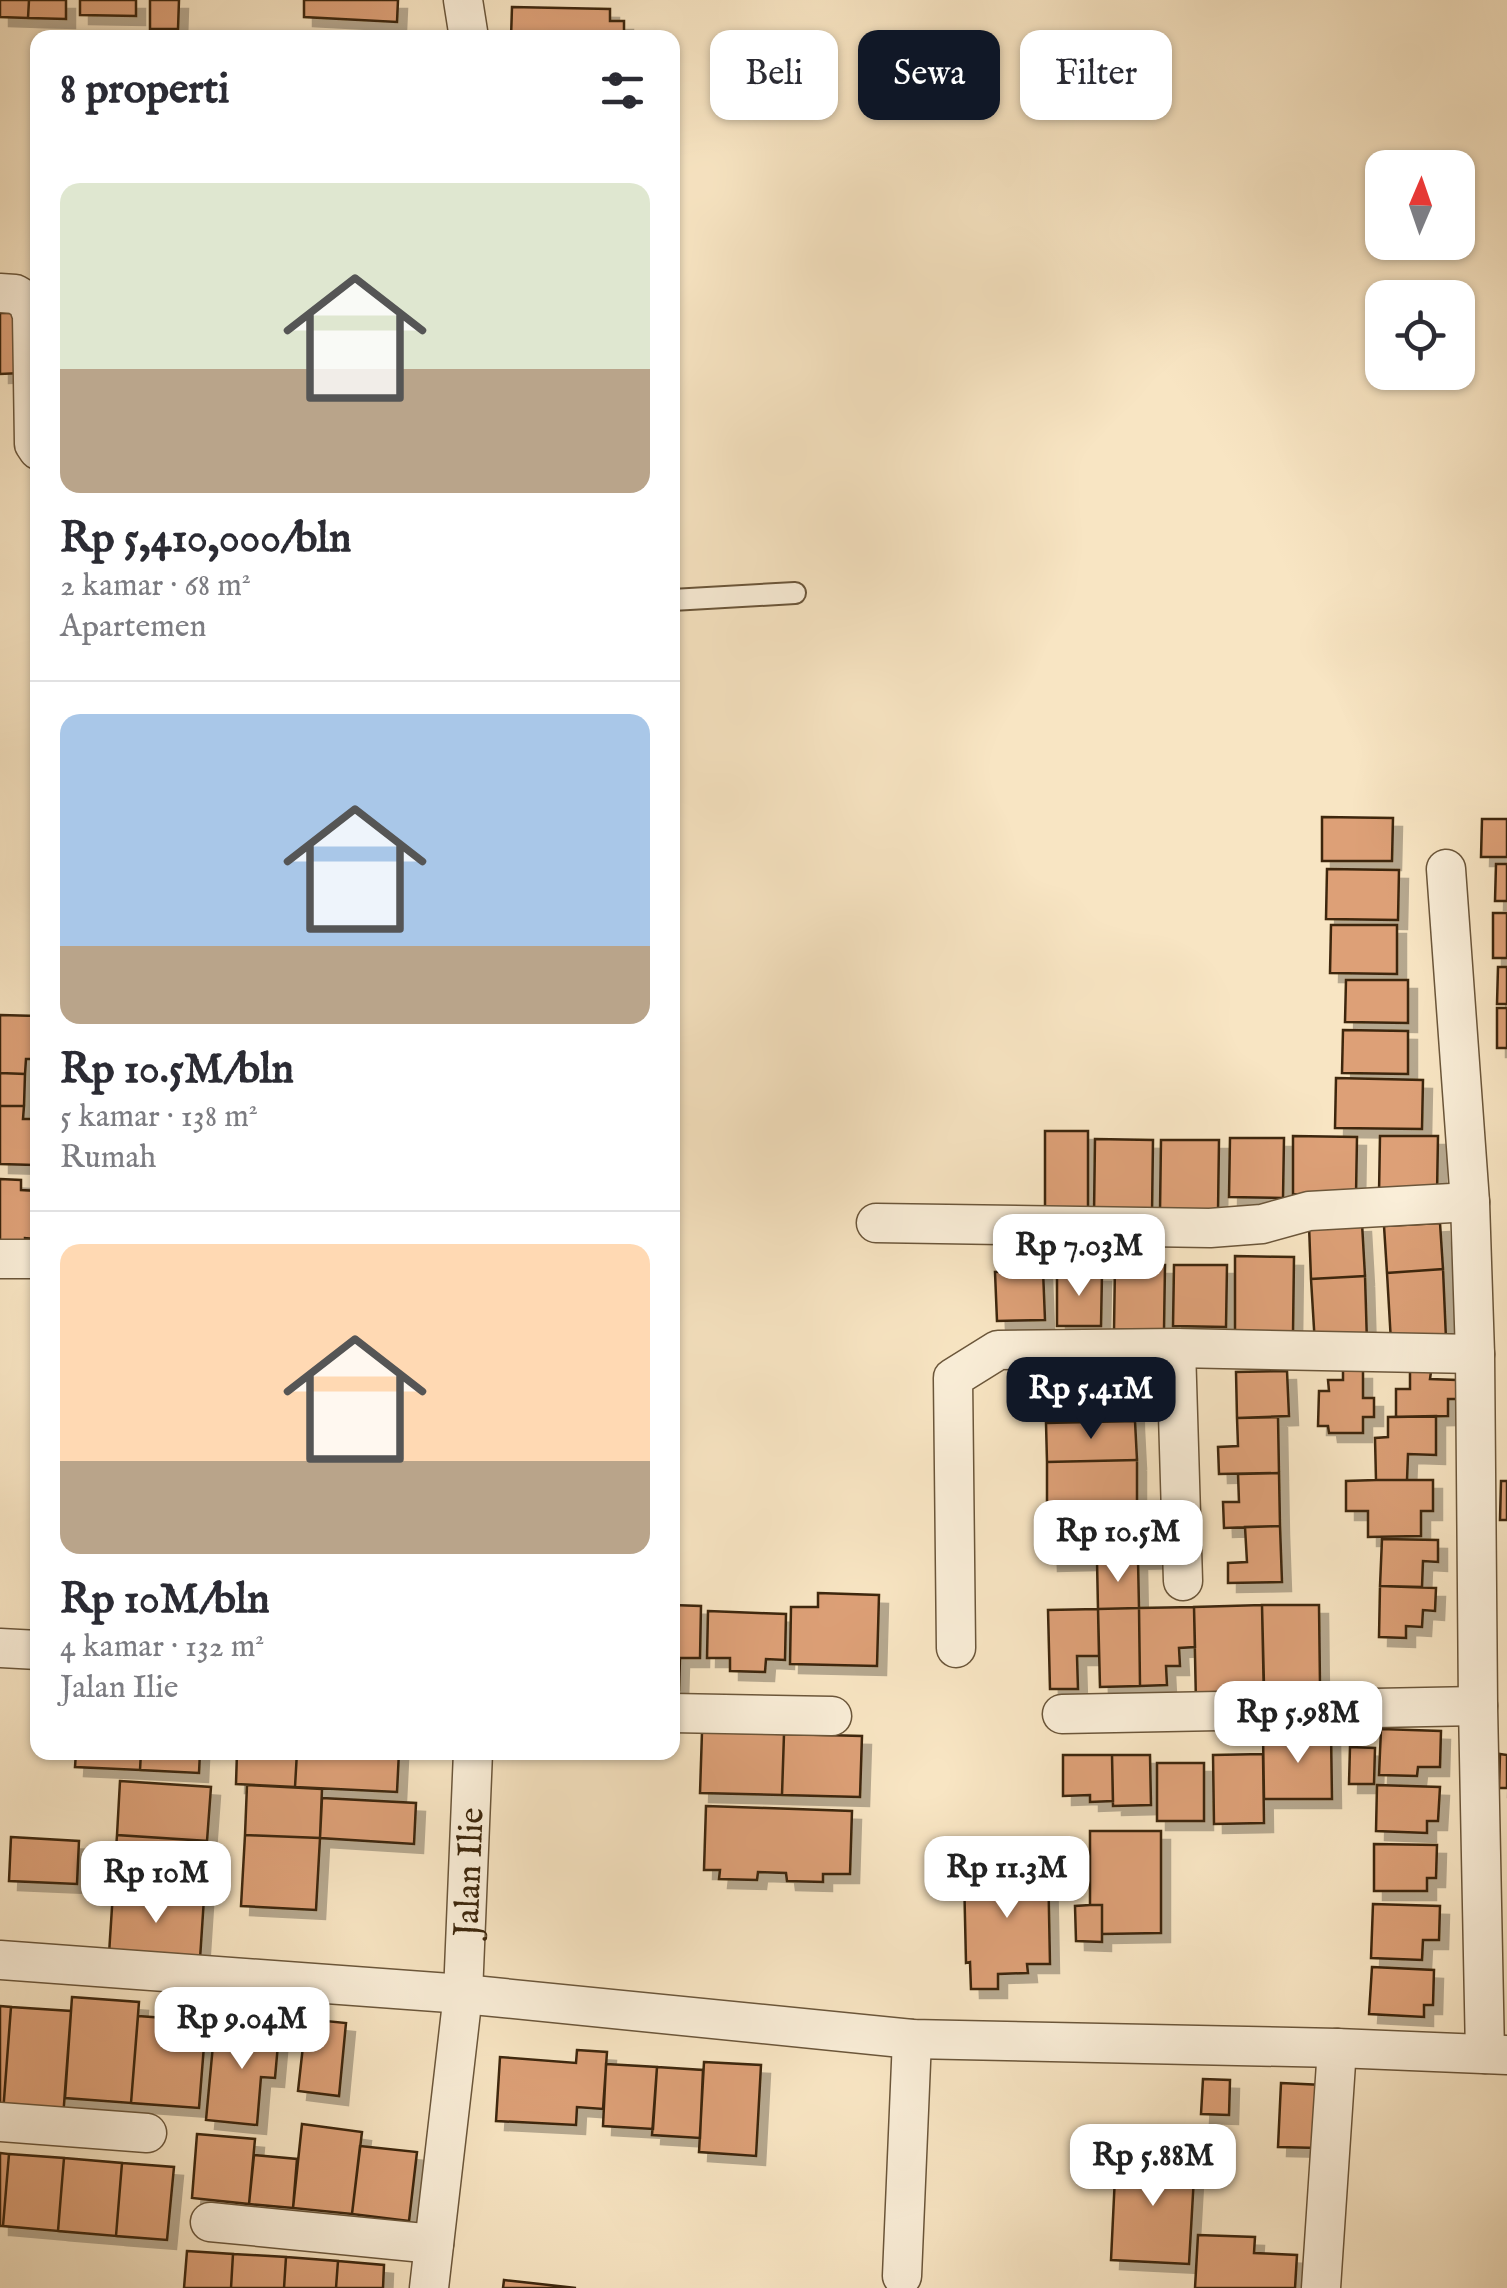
<!DOCTYPE html>
<html lang="id">
<meta charset="utf-8">
<style>
body{margin:0;font-family:"IM FELL English",serif;background:#f2f2f3;color:#2b2b33;height:100vh;display:flex;flex-direction:column;font-size:38px;white-space:nowrap}
*{box-sizing:border-box;margin:0}
p{font-size:32px;color:#7c7c81}
.icon{flex:none;width:55px;height:55px;fill:none;stroke:currentColor;stroke-width:2;stroke-linecap:round;stroke-linejoin:round}
.map{position:relative;flex:1;overflow:hidden}
.sheet{position:absolute;left:30px;top:30px;width:650px;height:1730px;display:flex;flex-direction:column;background:#fff;border-radius:20px;box-shadow:0 2px 8px #0004}
.sheet>*{flex:none}
.banner{position:absolute;left:710px;top:30px;width:645px;height:90px;display:flex;gap:20px}
.needle{width:65px;rotate:2deg}
.buttons{position:absolute;left:1365px;top:150px;display:grid;gap:20px}
.buttons a{display:grid;place-items:center;width:110px;height:110px;border-radius:20px;background:#fff;box-shadow:0 2px 8px #0004;font-size:50px}
.price{position:absolute;translate:-50% -85px;padding:0 22px;border-radius:20px;background:#fff;color:#222;font-size:32px;line-height:65px;filter:drop-shadow(0 2px 5px #0008)}
.price::after{content:'';position:absolute;left:50%;top:60px;width:30px;height:22px;margin-left:-15px;background:inherit;clip-path:polygon(0 0,100% 0,50% 100%)}
.price.selected{background:#111827;color:#fff}
ul{padding:0;list-style:none}
li{display:grid;align-content:center;gap:20px;height:530px;padding:0 30px}
li+li{border-top:2px solid #e1e1e2}
li span{display:grid;place-items:center;height:310px;border-radius:20px;color:#555}
li>.icon{margin-inline-start:auto}
span .icon{width:180px;height:180px;fill:#fffc;stroke-width:1}
li b{font-size:42px}
h2{display:flex;justify-content:space-between;align-items:center;height:120px;padding:0 30px;font-size:42px}
.chip{padding:0 35px;border-radius:20px;background:#fff;box-shadow:0 2px 8px #0004;font-size:35px;line-height:90px}
.chip.selected{background:#111827;color:#fff}
.map>svg:first-child{display:block}
.building{fill:#dda077;stroke:#3c260c;stroke-width:2.5;filter:url(#shadow)}
.lines{fill:none;stroke-linecap:round;stroke-linejoin:round}
.lane-casing{stroke:#6b563a;stroke-width:24}
.street-casing{stroke:#6b563a;stroke-width:41}
.lane{stroke:#faeed8;stroke-width:20}
.street{stroke:#faeed8;stroke-width:38}
.labels{text-anchor:middle;stroke-width:8;stroke-linejoin:round;paint-order:stroke}
.street-label{font-size:35px;fill:#3c260c;stroke:#faeed8}
</style>
<div class="map">
<svg width="1507" height="2288" viewBox="0 0 1507 2288">
<defs>
<filter id="shadow"><feDropShadow dx="9" dy="9" stdDeviation="0" flood-color="#0004"/></filter>
</defs>
<rect width="100%" height="100%" fill="#f8e5c3"/>
<filter id="stains"><feTurbulence type="fractalNoise" baseFrequency=".002" numOctaves="4"/><feColorMatrix values="0 0 0 0 .2 0 0 0 0 .09 0 0 0 0 .02 0 0 0 .5 -.17"/></filter>
<radialGradient id="worn" r=".72"><stop offset=".6" stop-color="#630" stop-opacity="0"/><stop offset="1" stop-color="#630" stop-opacity=".3"/></radialGradient>
<path class="building" d="M0,0H29L28,18L0,17Z
M29,0H66V19L28,18Z
M80,0H136V16L80,15Z
M150,0H179L178,29H150Z
M304,0H398L397,22L304,17Z
M512,7L610,9V21H624V38H511Z
M0,313H20L22,373L0,374Z
M1322,817L1393,818L1392,861H1322Z
M1482,819H1507V857H1481Z
M1496,864H1507V901H1495Z
M1327,869L1399,870L1398,920L1326,919Z
M1493,913H1507V958H1493Z
M1331,925H1397V974L1330,973Z
M1498,967H1507V1004H1497Z
M1346,980H1408V1023L1345,1022Z
M1497,1008H1507V1048H1497Z
M0,1015L38,1016V1059H26L25,1074L0,1073Z
M1343,1030L1408,1031V1074L1342,1073Z
M0,1073L25,1074L24,1106H0Z
M1336,1078L1423,1080L1422,1129L1335,1128Z
M0,1106H24L23,1119H38L35,1165L0,1164Z
M1045,1131H1088V1208H1045Z
M1293,1136L1357,1137L1356,1195L1293,1194Z
M1380,1136H1438L1437,1194L1379,1193Z
M1230,1138H1284L1283,1198L1229,1197Z
M1095,1139L1153,1140L1152,1215L1094,1214Z
M1161,1140H1219L1218,1212L1160,1211Z
M0,1179L21,1180V1190L38,1191L36,1239L25,1238V1254H0Z
M1362,1223L1365,1276L1311,1279L1309,1225Z
M1440,1223L1443,1269L1387,1273L1384,1226Z
M1235,1256L1294,1257L1293,1333L1235,1332Z
M1115,1265H1165L1164,1330H1114Z
M1174,1265H1227L1226,1327L1173,1326Z
M1443,1269L1446,1339L1391,1342L1387,1273Z
M1043,1270L1045,1320L997,1321L995,1272Z
M1057,1273H1102L1101,1326H1057Z
M1365,1276L1367,1343L1315,1345L1311,1279Z
M1343,1370H1363V1398H1374V1417H1363V1433H1329L1328,1426H1318L1319,1391H1329L1328,1380H1343Z
M1287,1371L1289,1416L1237,1418L1236,1372Z
M1410,1371L1431,1372L1430,1379L1457,1380V1399H1448V1416L1396,1417V1389H1410Z
M1134,1375L1135,1421L1046,1423L1045,1377Z
M1436,1416V1455L1408,1454L1407,1480H1376L1375,1438L1388,1437V1417Z
M1278,1417L1279,1473L1219,1474L1218,1447L1238,1446L1237,1418Z
M1135,1421L1137,1460L1047,1462L1046,1423Z
M1137,1460V1506L1047,1507V1462Z
M1279,1473L1280,1526L1224,1528L1223,1502H1239L1238,1474Z
M1376,1480H1433V1511H1421V1536L1368,1537V1511H1346V1481Z
M1501,1481H1507V1520H1500Z
M1137,1506V1527H1165L1166,1559L1049,1562L1047,1507Z
M1280,1526L1282,1582L1228,1583V1563L1247,1562L1245,1527Z
M1382,1539L1438,1540V1562L1423,1561L1422,1587L1380,1586Z
M1138,1560L1139,1608L1098,1609L1097,1561Z
M1380,1586L1436,1588L1435,1611L1423,1610L1422,1627L1406,1626V1638L1379,1637Z
M818,1593L879,1595L877,1666L790,1664L791,1607H818Z
M672,1605L701,1606L700,1658H680L679,1690L672,1689Z
M1262,1605H1319L1320,1685L1264,1686Z
M1262,1605L1264,1703L1196,1704L1194,1607Z
M1194,1607L1195,1647L1179,1648L1180,1666H1166L1167,1685L1140,1686L1139,1608Z
M1139,1608L1140,1686L1100,1687L1098,1609Z
M1098,1609L1099,1656H1077L1078,1689H1050L1048,1610Z
M708,1611L786,1614L785,1660L766,1659L765,1672L730,1671V1658H707Z
M1381,1729L1441,1731L1440,1767H1418L1417,1776L1379,1775Z
M702,1732L784,1734L782,1795L700,1793Z
M1331,1732L1332,1799H1264L1263,1733Z
M784,1734L862,1736L860,1797L782,1795Z
M1350,1747L1375,1748L1374,1784H1349Z
M76,1752H141L140,1770L75,1767Z
M141,1752H200L199,1773L140,1770Z
M237,1752H297L295,1787L236,1784Z
M297,1752H399L397,1792L295,1787Z
M1263,1754L1264,1823L1214,1824L1213,1755Z
M1500,1754L1507,1755V1788H1499Z
M1063,1755H1112L1113,1801L1090,1802V1795L1063,1796Z
M1112,1755H1150L1151,1805L1113,1806Z
M1157,1763H1204V1821H1157Z
M120,1781L211,1787L207,1841L117,1835Z
M247,1785L322,1789L320,1838L245,1835Z
M1377,1785L1440,1787L1438,1821H1427V1833L1376,1831Z
M322,1798L416,1803L414,1844L320,1838Z
M706,1806L852,1811L850,1874H823V1882L787,1881L786,1873L758,1872L757,1880L719,1879L720,1870H704Z
M1090,1831H1161V1933L1102,1934V1905H1090Z
M117,1835L207,1841L204,1898L113,1892Z
M245,1835L320,1838L316,1910L241,1906Z
M11,1837L79,1841L77,1884L9,1881Z
M1374,1844L1437,1845L1436,1878H1427V1891H1374Z
M1048,1861L1050,1964H1027L1028,1973L998,1974V1989H971L970,1962L966,1963L964,1874L1001,1873L1000,1862Z
M113,1892L204,1898L200,1959L109,1954Z
M1373,1904L1440,1906L1439,1940H1423L1422,1960L1371,1958Z
M1090,1905H1102V1942L1076,1941L1075,1906Z
M1372,1967L1434,1970L1433,2005H1424V2017L1369,2014Z
M72,1997L139,2002L131,2103L65,2098Z
M0,2006L11,2007L3,2113H0Z
M11,2007L71,2011L63,2118L3,2113Z
M138,2016L206,2021L199,2108L131,2103Z
M238,2018L280,2022L275,2078L261,2077L257,2125L206,2120L213,2045L235,2047Z
M306,2019L346,2023L339,2096L298,2091Z
M577,2050L607,2052L603,2109L577,2107L576,2125L496,2121L500,2057L576,2063Z
M704,2062L761,2065L756,2156L699,2152Z
M606,2064L657,2067L653,2129L603,2126Z
M657,2067L703,2070L700,2138L652,2135Z
M1203,2079L1230,2080L1229,2115L1201,2114Z
M1281,2083L1323,2085L1319,2148L1278,2147Z
M302,2124L362,2132L352,2214L293,2208Z
M197,2134L255,2139L249,2204L192,2198Z
M360,2146L417,2152L409,2221L352,2214Z
M0,2153L9,2154L3,2226H0Z
M9,2154L64,2158L58,2231L3,2226Z
M254,2155L297,2159L293,2208L249,2204Z
M1116,2155L1195,2159L1189,2264L1111,2260Z
M64,2158L122,2163L116,2236L58,2231Z
M122,2163L174,2167L167,2240L116,2236Z
M1198,2235L1255,2237L1254,2253L1297,2255L1295,2288H1195Z
M187,2251L233,2254L231,2288H184Z
M233,2254L286,2257L284,2288H231Z
M286,2257L338,2261L336,2288H284Z
M338,2261L384,2265L383,2288H336Z
M504,2280L576,2288H503Z"/>
<g class="lines">
<g class="lane-casing">
<path id="lane" d="M672,600L795,593"/>
</g>
<g class="street-casing">
<g id="street">
<path d="M463,0L469,38"/>
<path d="M0,293L15,294L27,301L32,315L34,444L38,450"/>
<path d="M1446,869L1470,1202L1475,1354L1478,1706L1485,2054"/>
<path d="M876,1223L1210,1228L1262,1224L1309,1211L1470,1202"/>
<path d="M0,1259H38"/>
<path d="M1176,1348L1183,1581"/>
<path d="M0,1648L38,1650"/>
<path d="M956,1648L953,1378L998,1350L1176,1348L1475,1354"/>
<path d="M672,1713L832,1716"/>
<path d="M1062,1714L1478,1706"/>
<path d="M0,1960L463,1994L912,2039L1337,2048L1507,2055"/>
<path d="M0,2122L147,2133"/>
<path d="M210,2222L434,2244"/>
<path d="M902,2276L912,2039"/>
<path id="s1" d="M429,2288L463,1994L473,1752"/>
<path d="M1321,2288L1337,2048"/>
</g>
</g>
<use href="#lane" class="lane"/>
<use href="#street" class="street"/>
</g>
<g class="labels">
<g class="street-label">
<text dy="12" stroke="none"><textPath href="#s1" startOffset="418">Jalan Ilie</textPath></text>
</g>
</g>
<rect width="100%" height="100%" filter="url(#stains)"/>
<rect width="100%" height="100%" fill="url(#worn)"/>
</svg>
<div class="buttons">
<a><svg class="needle" viewBox="-14 -14 28 28"><path d="M0-13l5 13h-10z" fill="#e53935"/><path d="M0 13l5-13h-10z" fill="#7c7c81"/></svg></a>
<a><svg class="icon" aria-label="locate" viewBox="0 0 24 24"><circle cx="12" cy="12" r="6"/><path d="M12 2v4M12 18v4M2 12h4M18 12h4"/></svg></a>
</div>
<b class="price" style="left:1079px;top:1299px">Rp 7.03M</b>
<b class="price selected" style="left:1091px;top:1442px">Rp 5.41M</b>
<b class="price" style="left:1118px;top:1585px">Rp 10.5M</b>
<b class="price" style="left:1298px;top:1766px">Rp 5.98M</b>
<b class="price" style="left:1007px;top:1921px">Rp 11.3M</b>
<b class="price" style="left:156px;top:1926px">Rp 10M</b>
<b class="price" style="left:242px;top:2072px">Rp 9.04M</b>
<b class="price" style="left:1153px;top:2209px">Rp 5.88M</b>
<div class="banner">
<a class="chip">Beli</a>
<a class="chip selected">Sewa</a>
<a class="chip">Filter</a>
</div>
<section class="sheet">
<h2>8 properti<svg class="icon" aria-label="filters" viewBox="0 0 24 24"><path d="M4 7h16M4 17h16"/><circle cx="9" cy="7" r="2"/><circle cx="15" cy="17" r="2"/></svg></h2>
<ul>
<li><span style="background:linear-gradient(#dfe7d0 60%,#b9a48a 0)"><svg class="icon" aria-label="home" viewBox="0 0 24 24"><path d="M3 11l9-7 9 7M6 9v11h12V9"/></svg></span><div><b>Rp 5,410,000/bln</b><p>2 kamar · 68 m²</p><p>Apartemen</p></div></li>
<li><span style="background:linear-gradient(#a9c7e8 75%,#b9a48a 0)"><svg class="icon" aria-label="home" viewBox="0 0 24 24"><path d="M3 11l9-7 9 7M6 9v11h12V9"/></svg></span><div><b>Rp 10.5M/bln</b><p>5 kamar · 138 m²</p><p>Rumah</p></div></li>
<li><span style="background:linear-gradient(#ffd9b3 70%,#b9a48a 0)"><svg class="icon" aria-label="home" viewBox="0 0 24 24"><path d="M3 11l9-7 9 7M6 9v11h12V9"/></svg></span><div><b>Rp 10M/bln</b><p>4 kamar · 132 m²</p><p>Jalan Ilie</p></div></li>
</ul>
</section>
</div>
